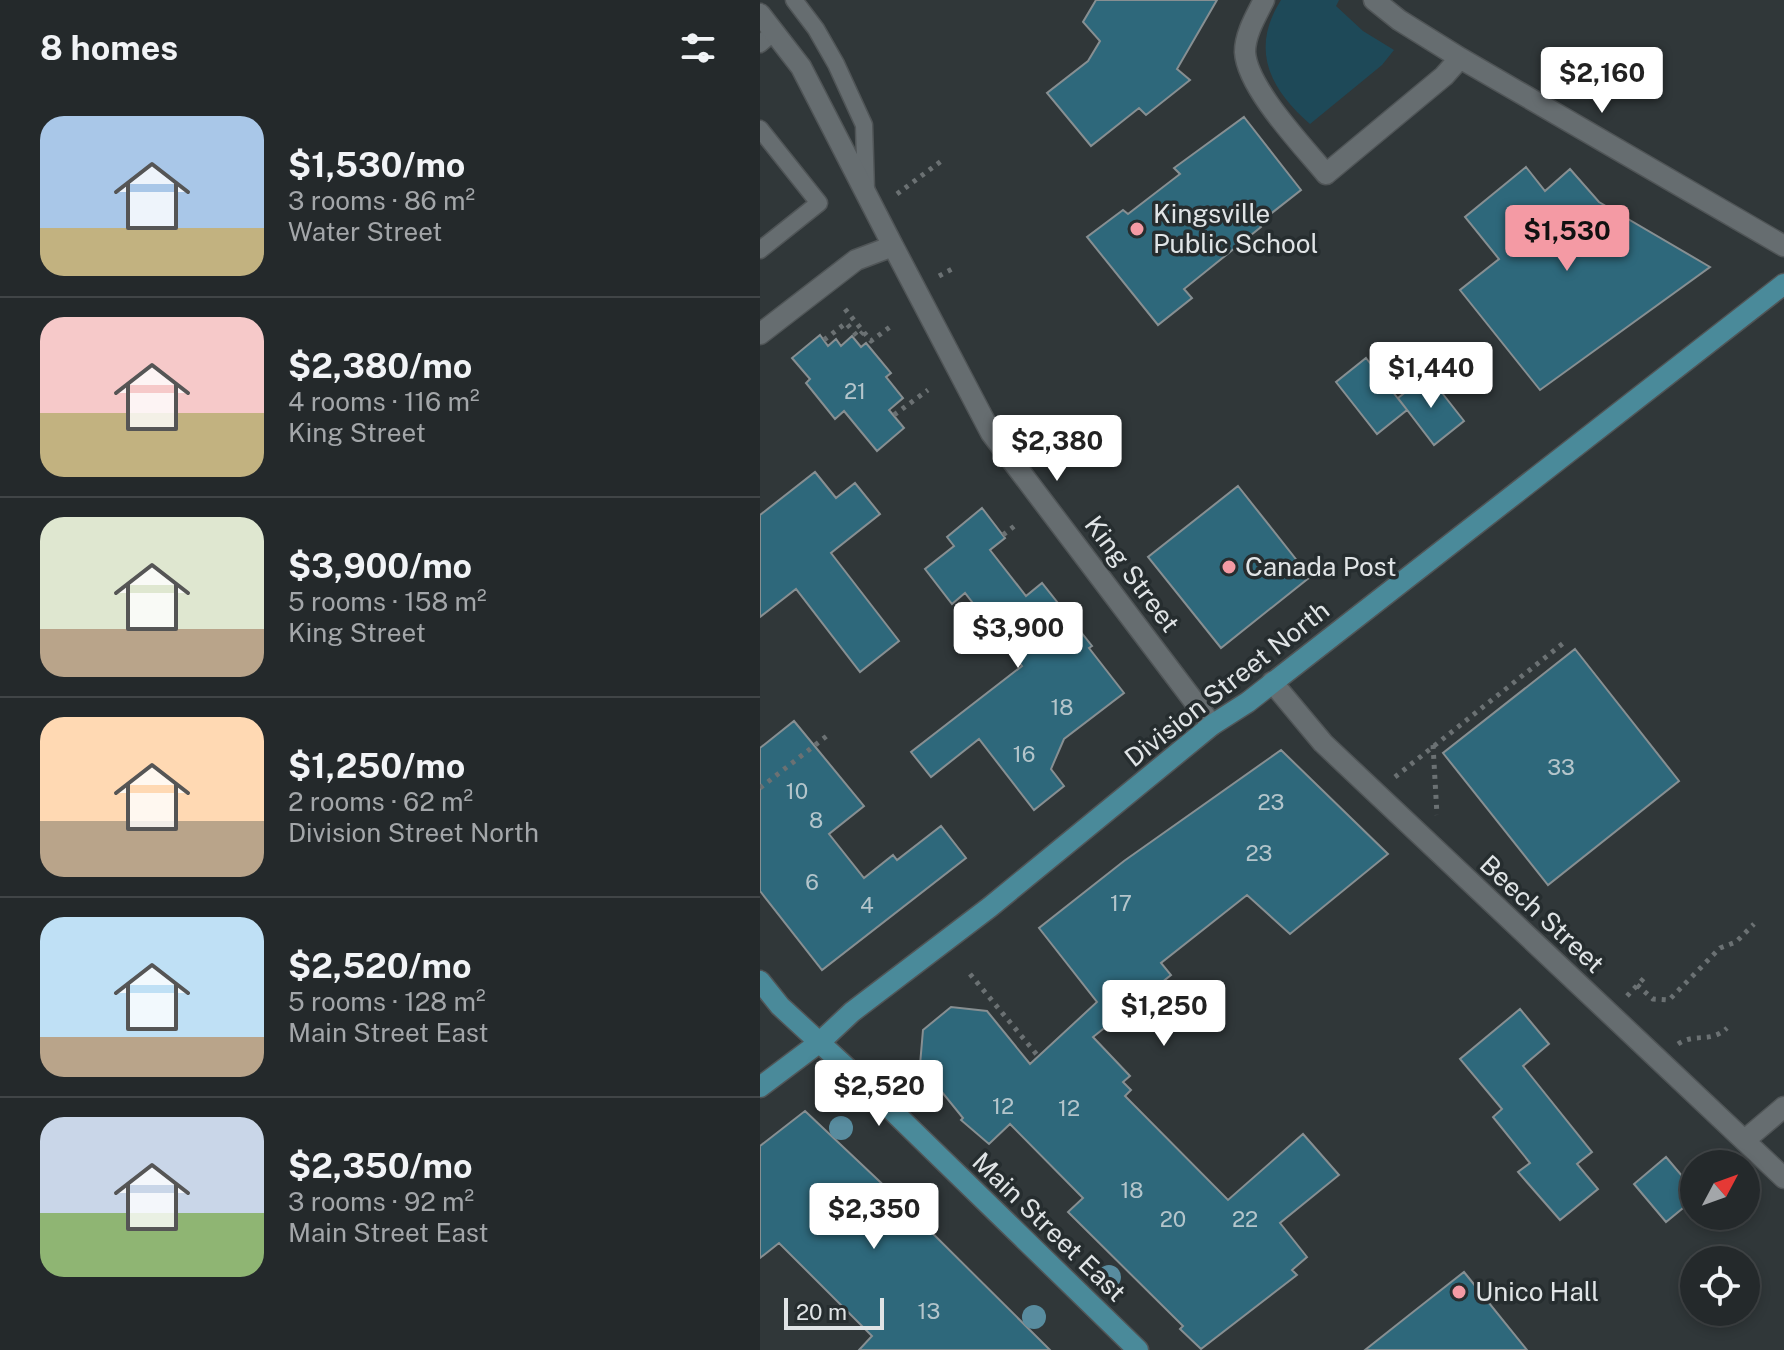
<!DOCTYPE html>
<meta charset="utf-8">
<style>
body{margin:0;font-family:"Public Sans",sans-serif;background:#2c3133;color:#f1f3f6;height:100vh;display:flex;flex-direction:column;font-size:30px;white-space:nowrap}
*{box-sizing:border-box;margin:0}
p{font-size:26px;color:#a3a6a9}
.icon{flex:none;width:44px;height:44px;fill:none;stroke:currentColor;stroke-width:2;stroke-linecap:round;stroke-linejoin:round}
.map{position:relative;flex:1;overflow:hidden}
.drawer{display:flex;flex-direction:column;background:#24292b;width:760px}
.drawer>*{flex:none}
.needle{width:52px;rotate:49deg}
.fabs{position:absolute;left:920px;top:1150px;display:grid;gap:16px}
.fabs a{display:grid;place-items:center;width:80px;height:80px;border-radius:50%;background:#24292b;box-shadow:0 4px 12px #0003,0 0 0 2px #414547;font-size:40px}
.scale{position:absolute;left:24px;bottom:20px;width:100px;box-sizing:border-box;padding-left:8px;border:4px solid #e0e4e6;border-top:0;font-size:22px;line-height:28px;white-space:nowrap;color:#e0e4e6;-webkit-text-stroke:6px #262d2f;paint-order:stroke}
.price{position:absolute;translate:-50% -68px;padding:0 18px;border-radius:8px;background:#fff;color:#222;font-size:26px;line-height:52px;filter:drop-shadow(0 2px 4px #0008)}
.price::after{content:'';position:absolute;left:50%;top:48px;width:24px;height:18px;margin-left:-12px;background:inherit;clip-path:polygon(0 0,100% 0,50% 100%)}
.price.on{background:#f49aa4;color:#111}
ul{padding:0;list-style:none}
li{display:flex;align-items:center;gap:24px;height:200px;padding:0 40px}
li+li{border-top:2px solid #414547}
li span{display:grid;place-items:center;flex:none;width:224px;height:160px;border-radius:24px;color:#555}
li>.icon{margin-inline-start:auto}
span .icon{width:96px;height:96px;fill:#fffc;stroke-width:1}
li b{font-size:34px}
h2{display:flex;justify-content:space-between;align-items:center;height:96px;padding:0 40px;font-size:34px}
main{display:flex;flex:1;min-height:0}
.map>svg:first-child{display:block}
.green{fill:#1e4958}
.building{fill:#2e687b;stroke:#878f92;stroke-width:2}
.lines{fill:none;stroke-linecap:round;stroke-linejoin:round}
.lane-casing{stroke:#505557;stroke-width:19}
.street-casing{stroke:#505557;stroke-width:23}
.secondary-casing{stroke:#505557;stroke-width:23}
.path{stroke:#6b7173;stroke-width:5;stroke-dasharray:4 6;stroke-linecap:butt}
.lane{stroke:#666d70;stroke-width:16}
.street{stroke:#666d70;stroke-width:20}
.secondary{stroke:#4a8a9a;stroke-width:20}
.tree{fill:#588c9f}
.poi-dot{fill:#f49aa4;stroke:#262d2f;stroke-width:3}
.labels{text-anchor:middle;stroke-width:7;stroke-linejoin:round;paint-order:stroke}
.number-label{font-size:22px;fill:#b4c5cb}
.poi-label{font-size:26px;fill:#e0e4e6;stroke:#262d2f;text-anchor:start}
.street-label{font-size:26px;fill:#e0e4e6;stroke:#262d2f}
</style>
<main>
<section class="drawer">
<h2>8 homes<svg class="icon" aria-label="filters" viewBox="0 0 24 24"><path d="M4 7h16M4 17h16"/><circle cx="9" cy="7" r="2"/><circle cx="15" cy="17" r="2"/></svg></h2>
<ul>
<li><span style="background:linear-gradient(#a9c7e8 70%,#c2b280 0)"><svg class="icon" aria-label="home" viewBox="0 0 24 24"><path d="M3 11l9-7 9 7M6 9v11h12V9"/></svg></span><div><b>$1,530/mo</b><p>3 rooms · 86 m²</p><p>Water Street</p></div></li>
<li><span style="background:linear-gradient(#f6c9c9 60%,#c2b280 0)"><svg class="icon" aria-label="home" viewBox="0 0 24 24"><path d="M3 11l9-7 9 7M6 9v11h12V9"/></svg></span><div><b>$2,380/mo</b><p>4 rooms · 116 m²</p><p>King Street</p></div></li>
<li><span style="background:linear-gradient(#dfe7d0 70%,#b9a48a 0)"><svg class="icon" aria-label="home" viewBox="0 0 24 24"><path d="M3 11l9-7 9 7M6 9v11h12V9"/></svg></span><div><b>$3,900/mo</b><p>5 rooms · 158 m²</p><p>King Street</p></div></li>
<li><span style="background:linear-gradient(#ffd9b3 65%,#b9a48a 0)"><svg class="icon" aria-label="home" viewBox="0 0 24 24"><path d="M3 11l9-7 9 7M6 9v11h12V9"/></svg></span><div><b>$1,250/mo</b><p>2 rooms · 62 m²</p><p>Division Street North</p></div></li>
<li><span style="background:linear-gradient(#bfe0f5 75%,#b9a48a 0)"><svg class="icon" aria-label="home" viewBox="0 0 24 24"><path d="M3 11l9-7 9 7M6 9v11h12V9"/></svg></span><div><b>$2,520/mo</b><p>5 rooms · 128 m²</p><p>Main Street East</p></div></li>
<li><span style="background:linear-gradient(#c9d6e8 60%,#8fb573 0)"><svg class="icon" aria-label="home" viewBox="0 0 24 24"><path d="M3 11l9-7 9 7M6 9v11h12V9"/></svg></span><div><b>$2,350/mo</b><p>3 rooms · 92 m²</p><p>Main Street East</p></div></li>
</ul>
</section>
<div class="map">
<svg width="1024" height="1350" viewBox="0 0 1024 1350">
<rect width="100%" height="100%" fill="#303739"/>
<path class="green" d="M521,0H579L576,6L603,31L634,50L622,65L550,124C509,88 490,49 521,0Z"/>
<path class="building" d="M336,0H457L417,69L430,80L386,115L379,108L331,146L287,93L328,61L340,41L323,22Z
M484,117L541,190L499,223L501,227L424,289L432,298L398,325L327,237L363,210L368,214L420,174L414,168Z
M766,167L785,191L810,169L839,202L950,267L780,390L700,290L739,259L705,217Z
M60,335L68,346L76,339L81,346L92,336L101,347L106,343L131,373L126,377L143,398L129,410L144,428L117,451L84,411L75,419L46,383L50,379L32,358Z
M606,358L647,410L617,434L576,382Z
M668,375L704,421L674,445L638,398Z
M55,472L76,498L95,483L120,514L71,553L139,641L100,672L36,589L0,617V515Z
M478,486L550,577L461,648L388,557Z
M222,508L245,538L230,550L266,596L282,583L332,646L329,648L364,693L304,739L291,769L304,786L274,810L219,739L171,777L151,752L262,666L205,593L192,604L165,569L194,546L187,537Z
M815,649L919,781L788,885L683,753Z
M34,721L104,806L69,834L104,878L133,855L137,860L181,826L206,858L62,970L0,891V748Z
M521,750L628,854L530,934L487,895L401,963L411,975L333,1037L370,1076L363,1082L371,1090L365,1096L468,1200L543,1134L579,1175L520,1223L547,1257L532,1270L537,1275L441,1349L420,1329L423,1326L308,1212L323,1198L250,1124L229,1144L201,1120L203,1118L160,1065L163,1030L191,1007L227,1011L270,1064L337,1002L279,928L364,861Z
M760,1009L789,1044L763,1066L832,1152L817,1164L838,1189L800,1220L758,1172L770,1163L733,1117L742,1109L700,1059Z
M45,1111L134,1195L290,1350H99L112,1336L19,1243L0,1258V1146Z
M906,1157L934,1190V1199L906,1222L874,1184Z
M704,1272L767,1350H605L653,1312Z"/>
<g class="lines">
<g class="lane-casing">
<path id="lane" d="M34,0L56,29L76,64L104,125L106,191
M0,44L14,32
M0,129L59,203L0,250"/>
</g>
<g class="street-casing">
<path id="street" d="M504,0C496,16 485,34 485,52C487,88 543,146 566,174L684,76L700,58
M614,0L639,20L700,58L1024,246
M0,14L41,67L133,246L96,260L0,334
M133,246L231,433L452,725
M512,682L563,743L1024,1178
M985,1140L1024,1107"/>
</g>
<g class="secondary-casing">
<path id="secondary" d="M0,981L20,1006L111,1090L378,1350
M0,1087L60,1042L92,1012L230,907L452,725L488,702L1024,284"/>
</g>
<path class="path" d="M137,194L184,159
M179,276L192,269
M85,309L111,341L134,324
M64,340L86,323L98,337L103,332
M134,415L168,390
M243,535L257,524
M673,745L677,815
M635,777L806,641
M0,788L68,735
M210,974L278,1056
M877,985L893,999L909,1000L960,948L976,942L994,924
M867,996L886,976
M918,1044C936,1032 950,1044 967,1028"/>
<use href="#lane" class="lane"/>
<use href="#street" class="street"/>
<use href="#secondary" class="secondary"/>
</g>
<g class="tree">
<circle cx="81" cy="1128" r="12"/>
<circle cx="349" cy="1277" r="12"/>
<circle cx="274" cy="1317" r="12"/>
</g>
<g class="poi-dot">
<circle cx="377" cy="229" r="8"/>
<circle cx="469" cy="567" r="8"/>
<circle cx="699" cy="1292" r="8"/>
</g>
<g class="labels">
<g class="number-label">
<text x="95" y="399">21</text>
<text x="302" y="715">18</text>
<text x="264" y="762">16</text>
<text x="801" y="775">33</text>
<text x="37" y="799">10</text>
<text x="511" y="810">23</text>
<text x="56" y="828">8</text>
<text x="499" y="861">23</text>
<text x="52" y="890">6</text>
<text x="361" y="911">17</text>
<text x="107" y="913">4</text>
<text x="243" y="1114">12</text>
<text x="309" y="1116">12</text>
<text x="372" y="1198">18</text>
<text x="413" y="1227">20</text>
<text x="485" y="1227">22</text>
<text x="169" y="1319">13</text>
</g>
<g class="poi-label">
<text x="393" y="223">Kingsville<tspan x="393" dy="30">Public School</tspan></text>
<text x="485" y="576">Canada Post</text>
<text x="715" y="1301">Unico Hall</text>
</g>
<g class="street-label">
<text transform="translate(372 574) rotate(53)" y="9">King Street</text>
<text transform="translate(467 684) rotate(-38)" y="9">Division Street North</text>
<text transform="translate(782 914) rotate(43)" y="9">Beech Street</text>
<text transform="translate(289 1227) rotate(44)" y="9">Main Street East</text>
</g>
</g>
</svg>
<div class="fabs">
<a><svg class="needle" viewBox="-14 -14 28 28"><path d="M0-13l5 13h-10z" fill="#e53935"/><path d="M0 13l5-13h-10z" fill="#a3a6a9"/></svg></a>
<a><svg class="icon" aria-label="locate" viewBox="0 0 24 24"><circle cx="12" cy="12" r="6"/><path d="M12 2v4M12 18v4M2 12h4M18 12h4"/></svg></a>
</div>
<div class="scale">20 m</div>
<b class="price" style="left:842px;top:115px">$2,160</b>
<b class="price on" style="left:807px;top:273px">$1,530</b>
<b class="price" style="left:671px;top:410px">$1,440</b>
<b class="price" style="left:297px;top:483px">$2,380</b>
<b class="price" style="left:258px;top:670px">$3,900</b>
<b class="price" style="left:404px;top:1048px">$1,250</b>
<b class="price" style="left:119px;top:1128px">$2,520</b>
<b class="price" style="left:114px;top:1251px">$2,350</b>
</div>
</main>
